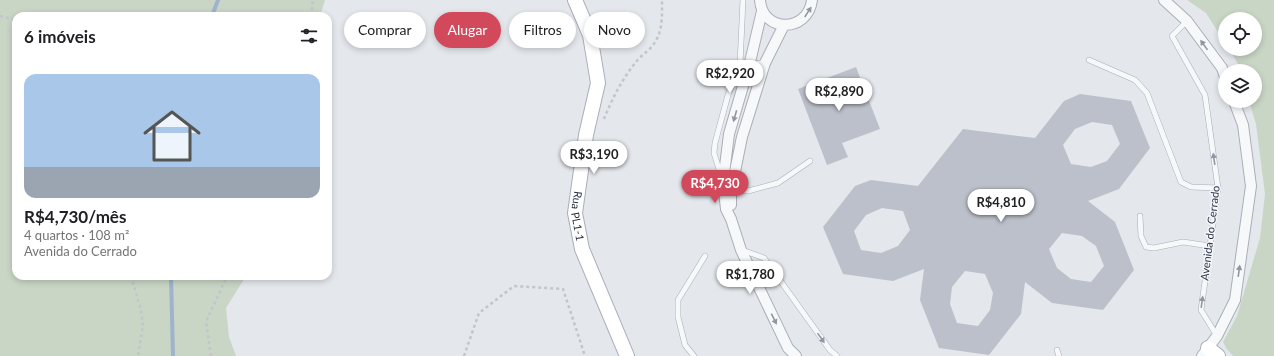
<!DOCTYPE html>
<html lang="pt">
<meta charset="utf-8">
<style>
body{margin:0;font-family:Lato,sans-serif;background:#f2f2f2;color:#202124;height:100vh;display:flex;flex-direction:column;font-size:15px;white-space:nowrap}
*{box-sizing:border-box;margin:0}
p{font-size:13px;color:#757577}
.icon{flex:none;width:22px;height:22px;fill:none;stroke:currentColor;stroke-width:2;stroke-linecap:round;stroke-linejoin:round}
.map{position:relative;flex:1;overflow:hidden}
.panel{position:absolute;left:12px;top:12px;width:320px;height:268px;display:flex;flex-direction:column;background:#fff;border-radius:12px;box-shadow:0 2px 6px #0003}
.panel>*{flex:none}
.guide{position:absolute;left:344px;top:12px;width:380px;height:36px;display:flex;gap:8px}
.tools{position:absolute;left:1218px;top:12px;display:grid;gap:8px}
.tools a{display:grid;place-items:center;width:44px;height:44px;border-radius:50%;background:#fff;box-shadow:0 2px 6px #0003;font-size:20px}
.price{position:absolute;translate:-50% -34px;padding:0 9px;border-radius:14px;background:#fff;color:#222;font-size:13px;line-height:26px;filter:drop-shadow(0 1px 2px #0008)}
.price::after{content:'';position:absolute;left:50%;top:24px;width:12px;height:9px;margin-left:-6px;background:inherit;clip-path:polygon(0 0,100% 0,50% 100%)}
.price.active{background:#d1495b;color:#fff}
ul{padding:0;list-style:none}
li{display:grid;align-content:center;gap:8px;height:212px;padding:0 12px}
li span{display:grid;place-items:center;height:124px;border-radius:12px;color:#555}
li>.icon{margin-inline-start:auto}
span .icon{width:72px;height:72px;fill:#fffc;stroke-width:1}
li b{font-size:17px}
h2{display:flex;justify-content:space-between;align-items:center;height:48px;padding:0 12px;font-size:17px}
.chip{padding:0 14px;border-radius:18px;background:#fff;box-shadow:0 2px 6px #0003;font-size:14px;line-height:36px}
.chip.active{background:#d1495b;color:#fff}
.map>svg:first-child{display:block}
.green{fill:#c9d6c5}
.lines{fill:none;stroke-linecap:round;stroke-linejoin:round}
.stream{stroke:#9fb4cc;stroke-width:4}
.building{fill:#bbc0ca;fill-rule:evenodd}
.lane-casing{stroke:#a9aeb7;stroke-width:6}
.street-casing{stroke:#a9aeb7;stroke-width:12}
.secondary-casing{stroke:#a9aeb7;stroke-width:16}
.path{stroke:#c2c5cb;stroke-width:2.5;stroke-dasharray:3 3;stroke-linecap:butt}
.lane{stroke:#f7f8fa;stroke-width:5}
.street{stroke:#f7f8fa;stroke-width:10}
.secondary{stroke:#fff;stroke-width:14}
.oneway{fill:#9196a0}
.labels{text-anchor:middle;stroke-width:3;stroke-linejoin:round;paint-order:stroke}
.street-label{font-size:11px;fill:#2b3445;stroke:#f4f6f9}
</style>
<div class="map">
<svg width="1274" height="356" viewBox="0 0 1274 356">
<rect width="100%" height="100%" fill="#e4e7ec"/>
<path class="green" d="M0,0H325L320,16H16V276H246L226,308L229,337L236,356H0Z
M1187,0H1274V356H1233L1226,348L1223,342L1237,316L1260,238L1265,194L1256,124L1249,101H1255V71H1240L1237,62L1229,49H1255V19H1225V43L1206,13Z"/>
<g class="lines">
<path class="stream" d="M212,16L218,0
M171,276L173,356"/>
</g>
<path class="building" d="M856,67L880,129L842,143L848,157L827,165L798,89Z
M1080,94L1131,101L1150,148L1119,189L1088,201L1115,222L1134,270L1103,310L1052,303L1025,282L1021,314L989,355L939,348L920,300L924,269L893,281L843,274L823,227L855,186L871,180L918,186L963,129L1035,138L1064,101ZM1092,122L1112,125L1120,144L1107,161L1091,167L1071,164L1063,145L1075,129ZM882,208L903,211L910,230L898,246L881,253L861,250L854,231L866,215ZM1062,233L1082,236L1096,246L1104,266L1091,282L1071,279L1057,268L1049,249ZM965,271L985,274L993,293L990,310L978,326L957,323L950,304L952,287Z"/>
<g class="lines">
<g class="lane-casing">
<path id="lane" d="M1187,21L1172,36L1205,95L1218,188L1201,310L1217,336
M1089,60L1135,80L1147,93L1181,182L1191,187L1218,188
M740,64L765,63
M721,176L714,153L715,143L728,95L740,64L743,0
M731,191H748L778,183L810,161
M1140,216L1141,236L1146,247L1154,248L1183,242L1210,246
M742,250L764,258L830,350L837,356
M1057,350L1059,356
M694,356L685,345L678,317V300L705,256"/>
</g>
<g class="street-casing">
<path id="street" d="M760,0C762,33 808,33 812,0
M1164,0L1187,21L1222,68L1225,77
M762,11L750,62L729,134L723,182L726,209L731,219L741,250L788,348L796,356
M731,205V191L742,137L765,63L784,25
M1202,356L1217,336L1235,300L1251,186L1243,125L1234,101"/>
</g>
<g class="secondary-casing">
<g id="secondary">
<path id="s1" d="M575,0L590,35L598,83L586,135L575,213L582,249L627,356"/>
<path d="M1208,348L1218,356"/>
</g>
</g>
<path class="path" d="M0,16L16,20
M310,16L313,6L312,0
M604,119C612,99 622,79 636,62C641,55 651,50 655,42C663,30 662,14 662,0
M131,276L141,310L143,325L138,356
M211,356L206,322L227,276
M464,356L479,313L514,286L563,289L585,356"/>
<use href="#lane" class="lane"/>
<use href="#street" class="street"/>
<use href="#secondary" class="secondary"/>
</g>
<defs><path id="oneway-solid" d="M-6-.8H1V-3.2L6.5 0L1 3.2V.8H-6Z"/></defs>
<g class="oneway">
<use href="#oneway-solid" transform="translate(808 12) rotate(-57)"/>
<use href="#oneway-solid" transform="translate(1204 45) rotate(-126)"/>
<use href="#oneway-solid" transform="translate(735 116) rotate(106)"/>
<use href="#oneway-solid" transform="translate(1214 159) rotate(-98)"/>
<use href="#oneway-solid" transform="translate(1239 271) rotate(-82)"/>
<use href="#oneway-solid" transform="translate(1202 302) rotate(-82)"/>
<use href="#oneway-solid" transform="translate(774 319) rotate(64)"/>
<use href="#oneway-solid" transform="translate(821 338) rotate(55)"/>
</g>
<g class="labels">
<g class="street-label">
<text dy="4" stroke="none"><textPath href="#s1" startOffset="222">Rua PL1-1</textPath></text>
<text transform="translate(1210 233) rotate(-83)" y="4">Avenida do Cerrado</text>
</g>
</g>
</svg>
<div class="tools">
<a><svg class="icon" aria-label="locate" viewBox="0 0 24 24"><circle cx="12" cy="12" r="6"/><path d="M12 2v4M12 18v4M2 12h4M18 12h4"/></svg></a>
<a><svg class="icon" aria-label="layers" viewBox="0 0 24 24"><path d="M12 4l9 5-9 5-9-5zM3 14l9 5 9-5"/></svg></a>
</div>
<b class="price" style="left:730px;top:94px">R$2,920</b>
<b class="price" style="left:839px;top:112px">R$2,890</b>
<b class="price" style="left:594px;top:175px">R$3,190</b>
<b class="price active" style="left:715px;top:204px">R$4,730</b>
<b class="price" style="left:1001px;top:223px">R$4,810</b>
<b class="price" style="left:750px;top:295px">R$1,780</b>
<div class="guide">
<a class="chip">Comprar</a>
<a class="chip active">Alugar</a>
<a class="chip">Filtros</a>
<a class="chip">Novo</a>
</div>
<section class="panel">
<h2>6 imóveis<svg class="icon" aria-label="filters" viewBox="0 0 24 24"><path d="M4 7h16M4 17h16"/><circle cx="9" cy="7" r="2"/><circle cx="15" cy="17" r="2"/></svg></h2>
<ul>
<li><span style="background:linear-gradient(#a9c7e8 75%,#9aa5b1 0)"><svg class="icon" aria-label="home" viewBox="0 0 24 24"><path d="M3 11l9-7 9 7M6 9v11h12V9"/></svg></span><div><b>R$4,730/mês</b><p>4 quartos · 108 m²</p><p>Avenida do Cerrado</p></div></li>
</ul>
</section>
</div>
